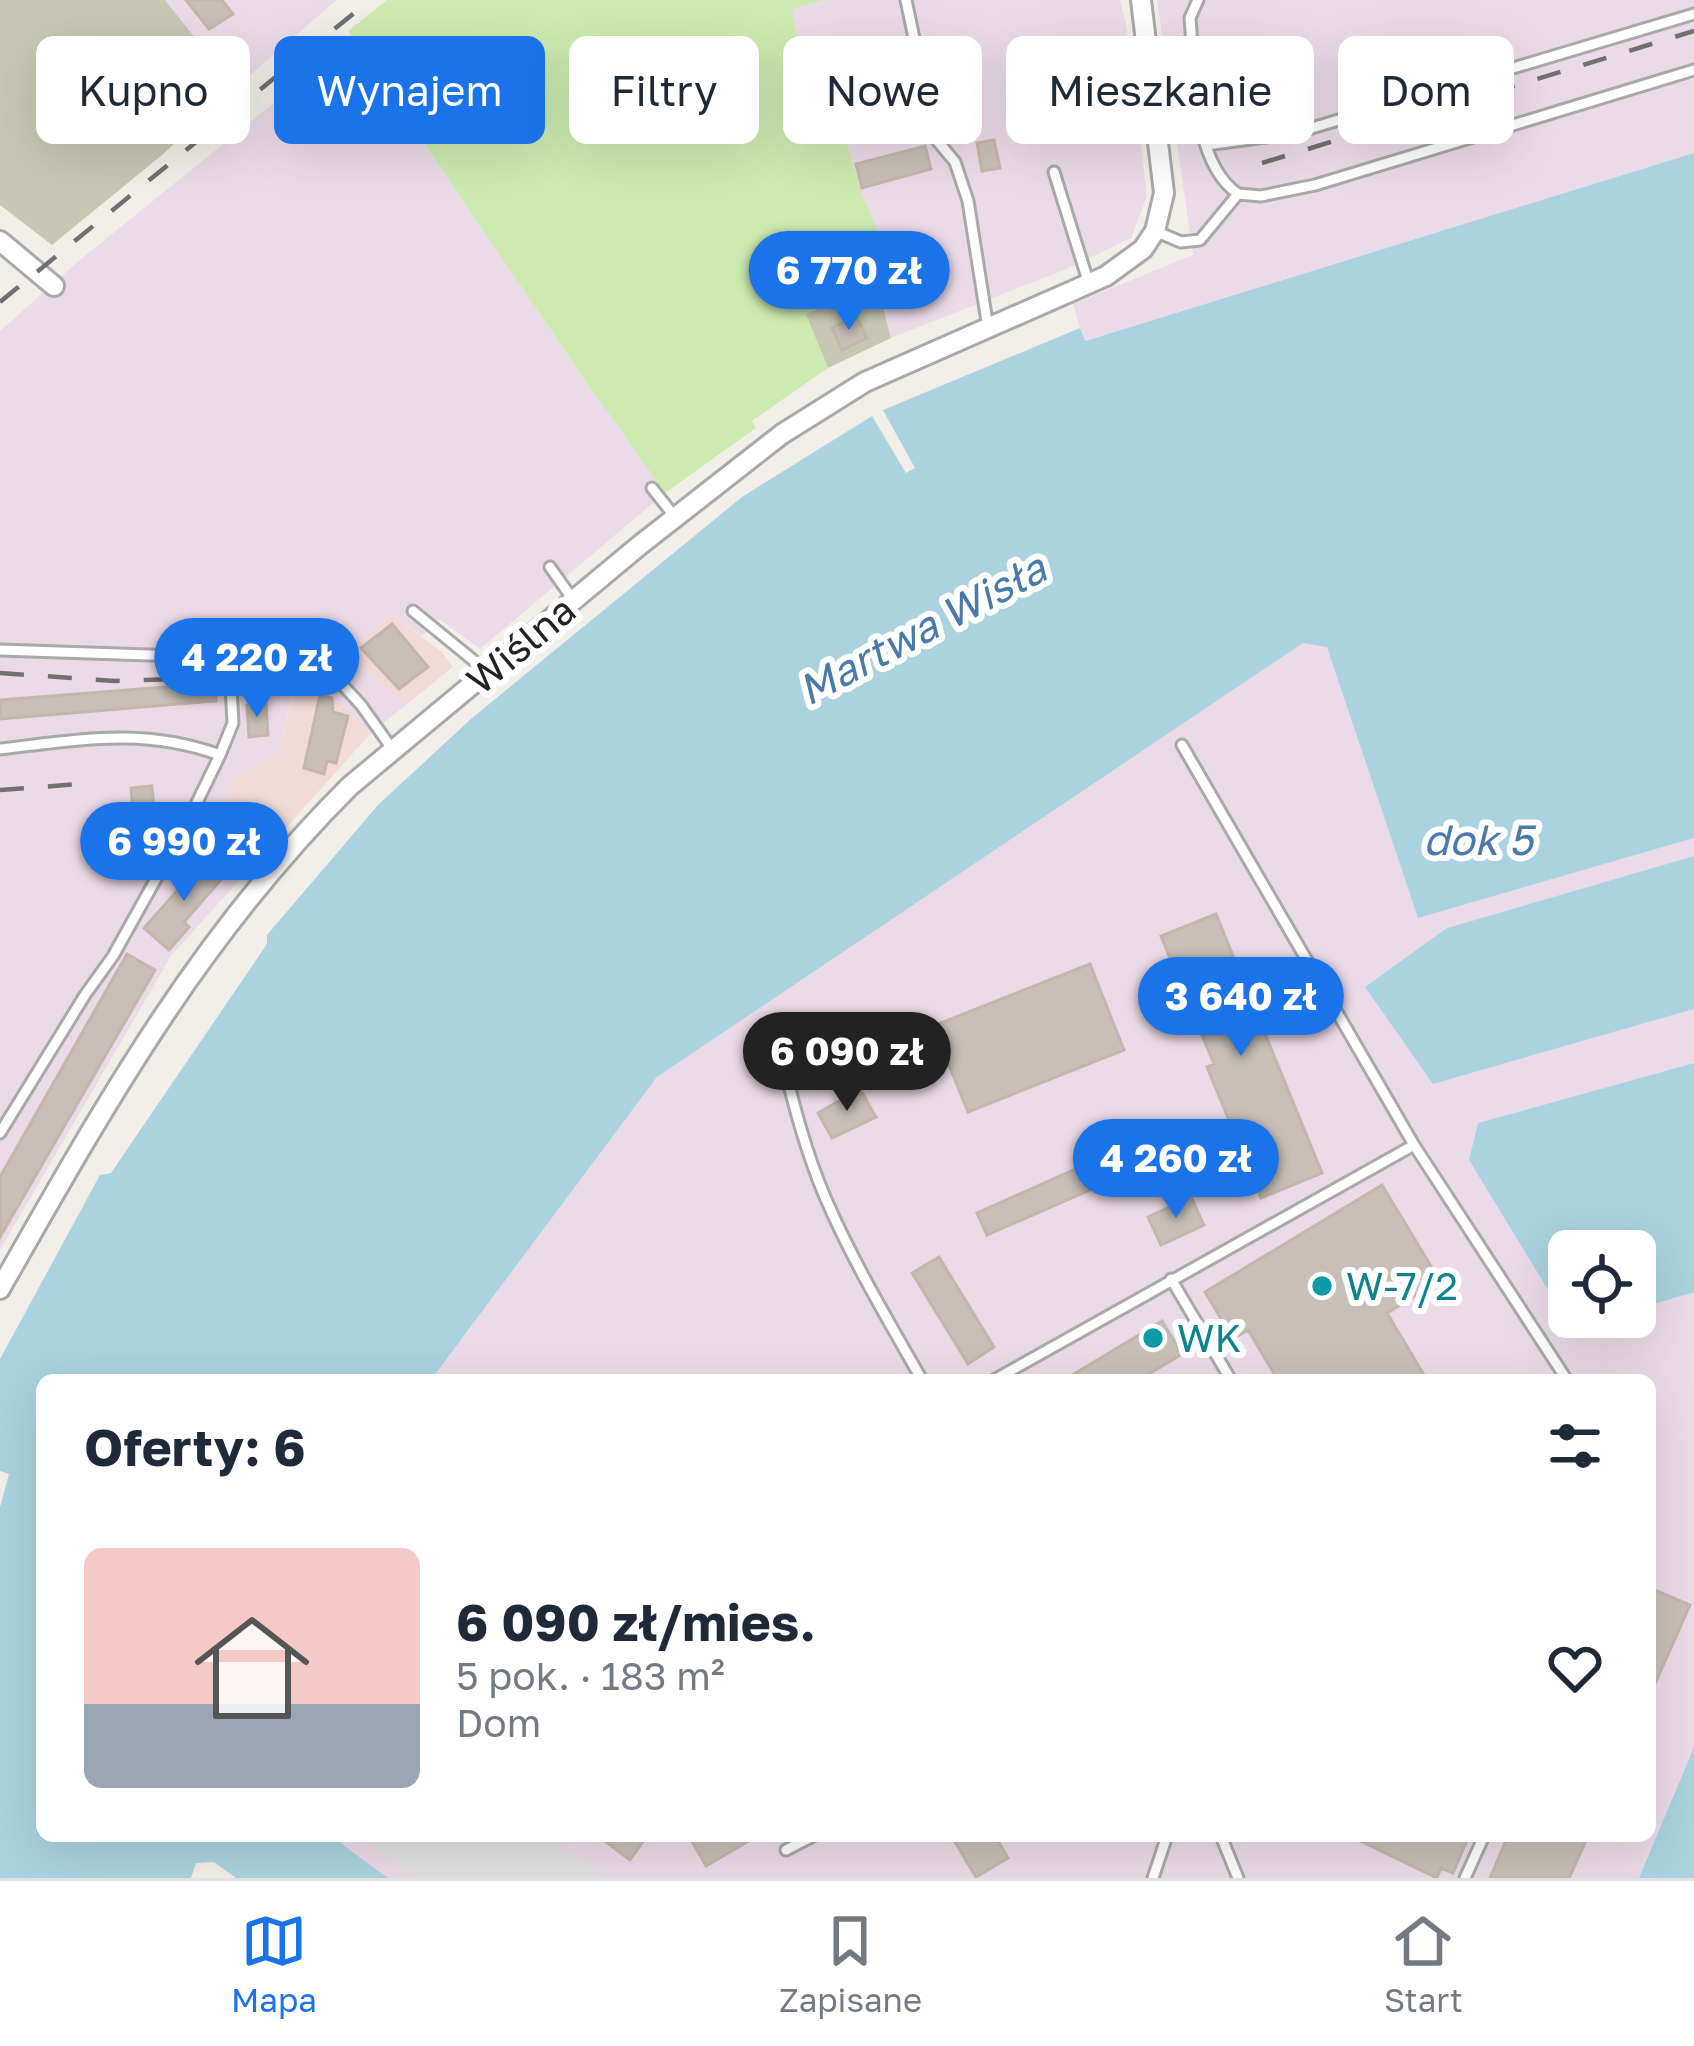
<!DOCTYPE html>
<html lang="pl">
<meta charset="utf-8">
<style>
body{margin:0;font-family:"Golos Text",sans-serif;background:#f6f6f7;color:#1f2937;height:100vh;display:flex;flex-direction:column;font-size:45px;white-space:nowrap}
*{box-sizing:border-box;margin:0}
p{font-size:39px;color:#747a83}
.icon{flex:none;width:66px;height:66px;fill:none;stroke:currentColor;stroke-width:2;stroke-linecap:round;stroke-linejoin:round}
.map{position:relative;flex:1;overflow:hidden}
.drawer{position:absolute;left:36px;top:1374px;width:1620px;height:468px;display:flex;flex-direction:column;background:#fff;border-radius:18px;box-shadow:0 12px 48px #0002}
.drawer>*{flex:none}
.hud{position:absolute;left:36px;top:36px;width:1623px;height:108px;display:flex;gap:24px}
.controls{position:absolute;left:1548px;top:1230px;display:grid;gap:24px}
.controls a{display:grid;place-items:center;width:108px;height:108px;border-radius:18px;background:#fff;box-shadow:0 12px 48px #0002;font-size:60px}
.price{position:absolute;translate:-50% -102px;padding:0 27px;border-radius:42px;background:#1a73e8;color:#fff;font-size:39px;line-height:78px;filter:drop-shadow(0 3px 6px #0008)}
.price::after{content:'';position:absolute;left:50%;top:72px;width:36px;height:27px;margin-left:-18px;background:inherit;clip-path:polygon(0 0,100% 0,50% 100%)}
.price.selected{background:#222;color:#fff}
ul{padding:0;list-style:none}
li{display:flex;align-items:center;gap:36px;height:300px;padding:0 48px}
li+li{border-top:3px solid #e0e1e3}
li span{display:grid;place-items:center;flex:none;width:336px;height:240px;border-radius:18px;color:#555}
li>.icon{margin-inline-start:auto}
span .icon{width:144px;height:144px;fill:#fffc;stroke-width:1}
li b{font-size:51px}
h2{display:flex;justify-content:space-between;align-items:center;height:144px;padding:0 48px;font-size:51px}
.pill{padding:0 42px;border-radius:18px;background:#fff;box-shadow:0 12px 48px #0002;font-size:42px;line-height:108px}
.pill.selected{background:#1a73e8;color:#fff}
.menu{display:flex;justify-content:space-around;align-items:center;height:168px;border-top:3px solid #e0e1e3;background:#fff;font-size:33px;color:#747a83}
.menu a{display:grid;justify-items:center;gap:6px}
.menu .selected{color:#1a73e8}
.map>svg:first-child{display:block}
.commercial{fill:#f2dad9}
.industrial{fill:#ebdbe8}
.construction{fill:#c7c7b4}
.grass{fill:#cdebb0}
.parking{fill:#e2e2e2}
.water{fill:#aad3df}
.building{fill:#c7bfb8;stroke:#c4b6ab;stroke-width:3}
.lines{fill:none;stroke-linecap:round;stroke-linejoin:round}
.service-casing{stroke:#a9a9a9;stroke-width:15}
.minor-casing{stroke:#a9a9a9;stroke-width:24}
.service{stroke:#fff;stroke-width:9}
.minor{stroke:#fff;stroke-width:18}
.rail{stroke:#707070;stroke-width:4.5;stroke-dasharray:24 24;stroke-linecap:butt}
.culture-dot{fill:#0f9aa8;stroke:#fff;stroke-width:4.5}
.labels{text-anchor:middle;stroke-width:12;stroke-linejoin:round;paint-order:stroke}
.street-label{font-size:39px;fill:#222;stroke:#fff}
.culture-label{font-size:39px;fill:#0d838f;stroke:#fff;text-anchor:start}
.water-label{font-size:42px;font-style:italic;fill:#4a7aab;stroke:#fff}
</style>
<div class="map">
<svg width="1694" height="1878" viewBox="0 0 1694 1878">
<rect width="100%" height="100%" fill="#f2efe9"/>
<path class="commercial" d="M393,615L442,652L453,667L406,705L341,653Z
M299,673L341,703L370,734L261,856L224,795L234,777L278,753Z"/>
<path class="industrial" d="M165,0H337L235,88Z
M824,0H1120L1126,24L1147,196L1131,238L1064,270L891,338L881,300L887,253L860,189L823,59L801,63L791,9Z
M1157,0H1694V153L1084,341L1073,304L1193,255Z
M353,39L579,372L665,493L480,649L439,619L422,636L393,615L341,653L406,705L370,734L341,703L298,674L278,753L234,777L224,795L261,856L171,956L0,1250V331L81,259Z
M1303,643L1327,646L1418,918L1694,838V856L1447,928L1433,1084L1694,1009V1063L1478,1123L1572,1329L1611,1317H1635V1310L1694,1292V1747L1639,1878H388L331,1836H1650V1380H431L657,1077Z"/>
<path class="construction" d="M0,0H165L235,88L162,155L52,245L0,205Z
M883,281L881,300L891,338L828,368L805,314Z"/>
<path class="grass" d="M387,0H824L792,9L801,62L823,59L860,189L887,253L883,281L806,314L828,368L752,421L756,428L665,493L579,372L348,31Z"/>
<path class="parking" d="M360,1836H546L607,1878H417Z"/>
<path class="water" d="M1694,153V838L1418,918L1327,647L1303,643L657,1077L431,1380H42V1836H331L388,1878H236L214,1862L196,1863L191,1878H0V1507L9,1474L0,1471V1359L100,1175L111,1173L267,944V935L378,805L472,718L742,497L872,416L906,473L915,468L883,410L1080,328L1085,341Z
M1694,856V1009L1433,1084L1365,987L1447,928Z
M1694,1063V1292L1635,1310V1251H1569V1317H1611L1572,1329L1469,1160L1478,1123Z
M1694,1747V1878H1639Z"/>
<path class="building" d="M186,0H222L233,14L209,29Z
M952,41L970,130L945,136L926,46Z
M1256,74L1264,103L1218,117L1209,88Z
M994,140L1000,168L982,171L977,143Z
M925,146L931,169L862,188L856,164Z
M856,316L867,338L842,350L832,328Z
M392,624L428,667L399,689L361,648Z
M215,683L216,701L0,719V700Z
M320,695L332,698L333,712L348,716L336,763L327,761L324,774L304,768Z
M266,704L268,735L249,737L247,705Z
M152,786L155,823L134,825L131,788Z
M207,857L226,874L184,922L189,927L169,950L144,928Z
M1216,914L1322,1173L1261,1198L1207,1067L1214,1064L1161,936Z
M127,954L155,970L0,1237V1177Z
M1090,964L1124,1050L968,1112L933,1026Z
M860,1089L876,1117L832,1138L818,1113Z
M1080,1167L1090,1190L987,1235L977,1213Z
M1382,1185L1440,1281L1387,1313L1427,1380H1278L1248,1330L1233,1339L1205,1292Z
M1191,1197L1204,1225L1161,1245L1148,1217Z
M939,1257L994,1347L968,1364L912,1273Z
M1162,1321L1182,1354L1139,1380H1064Z
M1650,1588L1690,1605L1650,1695Z
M598,1836H647L630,1860Z
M689,1836H757L706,1866Z
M965,1836H995L1008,1858L976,1877L955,1842Z
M1350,1836H1469L1453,1873L1441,1868L1437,1878Z
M1508,1836H1588L1569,1878H1490Z"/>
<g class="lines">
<g class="service-casing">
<path id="service" d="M906,0L935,138L955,162L968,201L988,328
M1206,145L1295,133L1694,14
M1054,172L1089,284
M1238,194L1261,196L1315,185L1694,70
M1155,231L1181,242L1200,240L1238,194C1191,161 1195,72 1190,18L1198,0
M652,488L675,517
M550,567L574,601
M413,611L473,660L484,675
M0,650L208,657L230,668L233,723L220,755
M317,657L361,705L393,750
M1182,745L1414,1145L1567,1380
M0,749C79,740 143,727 220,755L187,823L113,956L85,995L0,1133
M781,1053C793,1102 805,1150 825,1197C852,1260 888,1320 922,1380
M1171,1279L1231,1380
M994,1380L1414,1145
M1221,1836L1238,1878
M786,1850L813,1836
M1153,1878L1167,1836
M1465,1878L1484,1836"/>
</g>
<g class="minor-casing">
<path id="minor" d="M0,241L54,286
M0,1289C104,1106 199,936 350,786L640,545L782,434L865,382L1106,276L1143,249L1155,231L1164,193L1141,0"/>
</g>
<use href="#service" class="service"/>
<use href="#minor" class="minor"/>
<path class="rail" d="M1262,163L1694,31
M0,302L370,0
M0,673L115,681L210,678
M0,790L93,783"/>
</g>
<g class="culture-dot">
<circle cx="1322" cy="1286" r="12"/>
<circle cx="1153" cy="1338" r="12"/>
</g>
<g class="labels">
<g class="street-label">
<text transform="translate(521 645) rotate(-40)" y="14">Wiślna</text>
</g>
<g class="culture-label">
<text x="1346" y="1300">W-7/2</text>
<text x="1177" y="1352">WK</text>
</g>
<g class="water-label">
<text transform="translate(922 629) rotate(-28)" y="15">Martwa Wisła</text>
<text x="1478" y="855">dok 5</text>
</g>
</g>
</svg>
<div class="controls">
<a><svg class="icon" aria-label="locate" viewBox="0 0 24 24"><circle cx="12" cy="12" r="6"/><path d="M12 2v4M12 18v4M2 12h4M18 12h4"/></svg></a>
</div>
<b class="price" style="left:849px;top:333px">6 770 zł</b>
<b class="price" style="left:257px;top:720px">4 220 zł</b>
<b class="price" style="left:184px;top:904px">6 990 zł</b>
<b class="price" style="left:1241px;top:1059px">3 640 zł</b>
<b class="price selected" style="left:847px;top:1114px">6 090 zł</b>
<b class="price" style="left:1176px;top:1221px">4 260 zł</b>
<div class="hud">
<a class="pill">Kupno</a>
<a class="pill selected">Wynajem</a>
<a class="pill">Filtry</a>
<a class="pill">Nowe</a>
<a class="pill">Mieszkanie</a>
<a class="pill">Dom</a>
</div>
<section class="drawer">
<h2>Oferty: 6<svg class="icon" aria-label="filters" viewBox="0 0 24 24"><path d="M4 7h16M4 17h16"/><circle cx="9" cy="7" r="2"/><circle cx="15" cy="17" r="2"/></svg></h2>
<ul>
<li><span style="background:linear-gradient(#f6c9c9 65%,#9aa5b1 0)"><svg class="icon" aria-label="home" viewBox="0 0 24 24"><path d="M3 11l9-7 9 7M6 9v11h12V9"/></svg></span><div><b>6 090 zł/mies.</b><p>5 pok. · 183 m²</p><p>Dom</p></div><svg class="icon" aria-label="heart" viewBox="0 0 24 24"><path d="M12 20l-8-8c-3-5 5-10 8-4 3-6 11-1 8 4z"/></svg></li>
</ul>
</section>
</div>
<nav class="menu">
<a class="selected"><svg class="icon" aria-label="map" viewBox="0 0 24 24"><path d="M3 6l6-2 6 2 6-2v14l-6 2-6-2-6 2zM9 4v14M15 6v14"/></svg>Mapa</a>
<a><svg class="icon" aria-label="saved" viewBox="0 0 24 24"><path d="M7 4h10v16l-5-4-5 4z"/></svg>Zapisane</a>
<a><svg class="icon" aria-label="home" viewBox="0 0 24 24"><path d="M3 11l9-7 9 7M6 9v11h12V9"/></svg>Start</a>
</nav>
